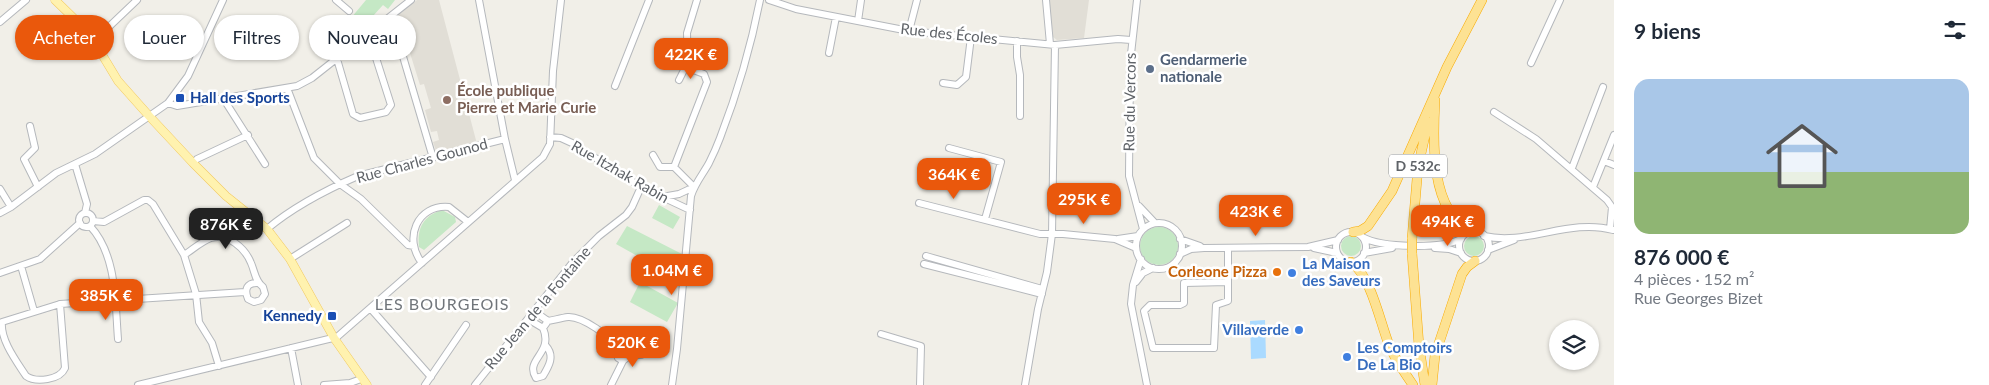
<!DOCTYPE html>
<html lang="fr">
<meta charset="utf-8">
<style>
body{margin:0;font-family:Lato,sans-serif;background:#f6f6f7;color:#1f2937;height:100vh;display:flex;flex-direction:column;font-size:19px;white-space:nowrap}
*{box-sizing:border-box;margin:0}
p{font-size:16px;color:#747a83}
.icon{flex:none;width:28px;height:28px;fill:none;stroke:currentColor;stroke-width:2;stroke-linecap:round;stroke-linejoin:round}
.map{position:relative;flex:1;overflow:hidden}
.details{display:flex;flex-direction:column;background:#fff;width:375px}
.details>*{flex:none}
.hud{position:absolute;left:15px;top:15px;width:475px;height:45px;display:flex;gap:10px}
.controls{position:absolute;left:1549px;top:320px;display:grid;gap:10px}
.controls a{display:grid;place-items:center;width:50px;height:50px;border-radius:50%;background:#fff;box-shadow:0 1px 4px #0004;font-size:25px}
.price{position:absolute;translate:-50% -42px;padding:0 11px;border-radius:10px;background:#ea580c;color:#fff;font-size:16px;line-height:32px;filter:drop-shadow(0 1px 2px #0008)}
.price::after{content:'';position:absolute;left:50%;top:30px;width:15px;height:11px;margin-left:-8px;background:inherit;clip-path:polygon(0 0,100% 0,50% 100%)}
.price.active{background:#222;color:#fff}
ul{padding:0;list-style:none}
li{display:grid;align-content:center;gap:10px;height:265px;padding:0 20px}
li+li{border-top:1px solid #e0e1e3}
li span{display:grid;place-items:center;height:155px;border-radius:15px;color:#555}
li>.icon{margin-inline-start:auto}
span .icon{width:90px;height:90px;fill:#fffc;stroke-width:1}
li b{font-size:21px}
h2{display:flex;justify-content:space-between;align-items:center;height:60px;padding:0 20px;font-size:21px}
.pill{padding:0 18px;border-radius:22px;background:#fff;box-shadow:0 1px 4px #0004;font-size:18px;line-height:45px}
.pill.active{background:#ea580c;color:#fff}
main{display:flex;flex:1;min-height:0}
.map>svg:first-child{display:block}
.education{fill:#e1ded6}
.green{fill:#c5e8c5}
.water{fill:#aadaff}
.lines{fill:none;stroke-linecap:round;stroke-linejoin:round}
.minor-casing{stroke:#b5b8bc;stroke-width:8}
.major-casing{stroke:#f2c960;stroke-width:9}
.highway-casing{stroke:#f9ab00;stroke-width:10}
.minor{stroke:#fff;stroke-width:6}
.major{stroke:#fff2af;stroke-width:8}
.highway{stroke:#fde293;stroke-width:9}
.highway-bridge-casing{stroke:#f9ab00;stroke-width:10;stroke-linecap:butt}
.highway-bridge{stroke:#fde293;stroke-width:9}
.service-dot{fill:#5c6f8a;stroke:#fff;stroke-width:2}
.transit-dot{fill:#1a4fb4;stroke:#fff;stroke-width:2}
.education-dot{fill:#8d6e63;stroke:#fff;stroke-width:2}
.food-dot{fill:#e8710a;stroke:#fff;stroke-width:2}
.shop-dot{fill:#3f7fe0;stroke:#fff;stroke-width:2}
.labels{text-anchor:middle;stroke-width:5;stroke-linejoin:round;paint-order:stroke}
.shield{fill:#fff;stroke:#8f9295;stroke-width:1}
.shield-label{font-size:14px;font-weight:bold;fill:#5f6368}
.street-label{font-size:15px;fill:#5f6368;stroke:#fff}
.service-label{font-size:15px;font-weight:bold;fill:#4e5e75;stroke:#fff;text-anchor:start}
.education-label{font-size:15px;font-weight:bold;fill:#785e54;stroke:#fff;text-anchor:start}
.transit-label{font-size:15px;font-weight:bold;fill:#164399;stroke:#fff;text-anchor:start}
.shop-label{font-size:15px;font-weight:bold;fill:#366cbe;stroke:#fff;text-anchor:start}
.food-label{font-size:15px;font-weight:bold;fill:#c56008;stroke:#fff;text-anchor:end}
.neighbourhood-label{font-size:16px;letter-spacing:1px;fill:#70757a;stroke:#fff}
</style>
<main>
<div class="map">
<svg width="1614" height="385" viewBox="0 0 1614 385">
<rect width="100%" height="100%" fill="#f1efe8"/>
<path class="education" d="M417,0H439L477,144L439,153L436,151L433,142L439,140L437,131L431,132L425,110L431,108L424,84L420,85L410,53H404L394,18Z
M1049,0H1089L1084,38L1057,40L1053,37Z"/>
<path class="green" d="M366,0H395L388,9L383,5L362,28L351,18Z
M659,205L680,217L673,229L652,218Z
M442,210L455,217L456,222L424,250L419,247C417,228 423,216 442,210Z
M627,226L682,254L680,280L616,244Z
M1140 246a19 19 0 1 1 38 0a19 19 0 1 1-38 0Z
M1341 246a10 10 0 1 1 20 0a10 10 0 1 1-20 0Z
M1464 246a10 10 0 1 1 20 0a10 10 0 1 1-20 0Z
M640,282L678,303L667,322L630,302Z"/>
<path class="water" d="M1265,320L1266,358L1251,359L1250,321Z"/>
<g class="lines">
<g class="minor-casing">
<path id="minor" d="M336,0L349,11
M479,0L505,139L515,180
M769,0L796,9L909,31L1055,45L1118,39L1131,40
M1046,0L1050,44
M1137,0L1130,63L1129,176L1143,229
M391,16L433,158
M858,21L861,0
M0,22L26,0
M909,31L917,0
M94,41L137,0
M1017,41V57L1020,75V116
M829,53L836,17
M337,59L353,114L360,118L386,112L391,105L368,33
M1531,63L1560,0
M679,80L684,70L688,68
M943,83L957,85L966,77L971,37
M615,86L649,0
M287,88L314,158L340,184L361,199L408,245L414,246
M223,98L265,164
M168,103L177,106L297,86L312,78L411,0
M1494,112L1536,139L1607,200L1612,207L1610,229
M30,126L35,148L24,159L38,187
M550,137L561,138L572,143L641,187L690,210
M949,148L1001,162L985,219
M653,155L660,167H674
M1604,161L1614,165
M193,163L197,159L248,135
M75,164L87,204L85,213
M674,167L707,82L704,74L688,68L687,33L697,0
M1572,168L1603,87
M1593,187L1614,135
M0,189L11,207
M662,197L679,194L694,187L674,167
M919,203L1040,234H1063L1115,239L1136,248
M1139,206L1155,223
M79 220a7 7 0 1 1 14 0a7 7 0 1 1-14 0Z
M0,213L11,207L56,173L95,154L168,103L188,76L223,0
M93,221L104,222L144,200H148L153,204L184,255L196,294L199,322L212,343L219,366
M1136 246a23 23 0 1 1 46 0a23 23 0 1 1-46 0Z
M90,226C117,255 115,302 118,339
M267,229C292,208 328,189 358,176L505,139
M1459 246a15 15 0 1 1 30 0a15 15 0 1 1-30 0Z
M1336 247a15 15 0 1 1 30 0a15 15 0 1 1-30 0Z
M1484,236C1527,246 1569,218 1613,230
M1362,237C1382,248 1441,249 1461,239
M1118,239L1138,236
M1180,239L1200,246
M1314,248L1337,253
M1435,248L1449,249L1461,253
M1488,250L1514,240
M1364,253L1392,248
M1180,254L1191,249L1204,248L1308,247L1338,240
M184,255C192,250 202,241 211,238C228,233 245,248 251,263C255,272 255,281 263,287L265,294L261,300L254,302L248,299C244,289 247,283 257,283
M926,256L1042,289
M290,259L347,223
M1141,259L1133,285L1131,304L1147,385
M422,263C403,239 417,204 449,207L468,222
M924,264L1042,294
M21,266L34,311
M0,273L40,259L80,223
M1136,282L1143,273L1153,268
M1228,282L1184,283V303L1180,305H1150L1144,311L1153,348H1214L1216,305L1228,301V248
M60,304L65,368C60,380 36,383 26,376C17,362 0,340 2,322L60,304L245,292
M371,309L431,377
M528,319L543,328L548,321L534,311
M548,321C554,320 561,318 568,317C583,316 610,337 619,348L624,347L628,350L630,355L623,361L618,358L616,352L619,348
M543,328C554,354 524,359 536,378L543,376C549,366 555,356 546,346
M881,334L921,346L920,385
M291,348L298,385
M630,355H641
M138,385L337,337L543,157L550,144L553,71L561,0
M324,385L350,383L361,379
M425,385L466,325
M475,385L573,262L599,236L626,215L632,207L641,187
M611,385L623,361
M672,385L677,349L691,196C695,183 703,174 709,163C713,155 717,146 720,138C737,94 751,46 760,0
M1025,385L1038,309L1047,272L1052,234L1055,45"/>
</g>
<g class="major-casing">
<path id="major" d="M55,0L89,33L118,81L150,117L193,163L226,196L267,229L290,259L334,338L367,385"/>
</g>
<g class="highway-casing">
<path id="highway" d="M1435,100C1433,140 1429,210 1471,232
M1353,232L1360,231L1368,226L1392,191L1447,67L1482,0
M1412,239L1418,167L1428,122
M1412,253L1419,346L1425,385
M1351,262C1371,276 1380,322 1389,345C1395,359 1404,372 1413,385
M1432,385L1435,355L1462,274L1467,267L1475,261"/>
</g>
<use href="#minor" class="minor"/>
<use href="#major" class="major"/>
<use href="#highway" class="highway"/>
<g class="highway-bridge-casing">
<path id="highway-bridge" d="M1412,239V253"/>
</g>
<use href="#highway-bridge" class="highway-bridge"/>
</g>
<circle class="service-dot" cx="1150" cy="69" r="5"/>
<g class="transit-dot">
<rect x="175" y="93" width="10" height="10" rx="2.5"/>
<rect x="327" y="311" width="10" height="10" rx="2.5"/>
</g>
<circle class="education-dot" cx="447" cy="100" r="5"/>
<circle class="food-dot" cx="1277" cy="272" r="5"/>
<g class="shop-dot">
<circle cx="1292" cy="273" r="5"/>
<circle cx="1299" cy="330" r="5"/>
<circle cx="1347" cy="357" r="5"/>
</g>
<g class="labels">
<rect class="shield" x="1389" y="154.5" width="58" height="23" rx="4"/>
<g class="shield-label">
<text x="1418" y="171">D 532c</text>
</g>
<g class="street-label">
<text transform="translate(949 34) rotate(6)" y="5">Rue des Écoles</text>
<text transform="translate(1130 102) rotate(-89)" y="5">Rue du Vercors</text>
<text transform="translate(422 161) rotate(-15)" y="5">Rue Charles Gounod</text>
<text transform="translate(620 172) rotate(30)" y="5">Rue Itzhak Rabin</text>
<text transform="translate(538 308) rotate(-50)" y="5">Rue Jean de la Fontaine</text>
</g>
<g class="service-label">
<text x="1160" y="65">Gendarmerie<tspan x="1160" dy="17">nationale</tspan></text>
</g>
<g class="education-label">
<text x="457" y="96">École publique<tspan x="457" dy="17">Pierre et Marie Curie</tspan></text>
</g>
<g class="transit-label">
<text x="190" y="103">Hall des Sports</text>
<text x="322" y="321" text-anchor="end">Kennedy</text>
</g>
<g class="shop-label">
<text x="1302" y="269">La Maison<tspan x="1302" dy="17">des Saveurs</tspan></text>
<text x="1289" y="335" text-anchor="end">Villaverde</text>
<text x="1357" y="353">Les Comptoirs<tspan x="1357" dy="17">De La Bio</tspan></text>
</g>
<g class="food-label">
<text x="1267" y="277">Corleone Pizza</text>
</g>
<g class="neighbourhood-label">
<text x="442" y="310">LES BOURGEOIS</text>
</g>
</g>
</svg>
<div class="controls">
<a><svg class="icon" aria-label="layers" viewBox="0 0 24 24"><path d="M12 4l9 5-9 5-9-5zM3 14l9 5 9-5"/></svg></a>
</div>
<b class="price" style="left:691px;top:80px">422K €</b>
<b class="price" style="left:954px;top:200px">364K €</b>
<b class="price" style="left:1084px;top:225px">295K €</b>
<b class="price" style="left:1256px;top:237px">423K €</b>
<b class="price" style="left:1448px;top:247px">494K €</b>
<b class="price active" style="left:226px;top:250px">876K €</b>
<b class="price" style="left:672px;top:296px">1.04M €</b>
<b class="price" style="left:106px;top:321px">385K €</b>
<b class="price" style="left:633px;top:368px">520K €</b>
<div class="hud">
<a class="pill active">Acheter</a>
<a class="pill">Louer</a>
<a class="pill">Filtres</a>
<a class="pill">Nouveau</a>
</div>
</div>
<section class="details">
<h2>9 biens<svg class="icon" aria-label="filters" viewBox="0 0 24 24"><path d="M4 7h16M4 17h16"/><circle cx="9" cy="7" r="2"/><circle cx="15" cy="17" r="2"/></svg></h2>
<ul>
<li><span style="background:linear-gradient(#a9c7e8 60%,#8fb573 0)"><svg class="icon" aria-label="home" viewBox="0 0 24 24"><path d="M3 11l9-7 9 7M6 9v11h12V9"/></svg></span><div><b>876 000 €</b><p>4 pièces · 152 m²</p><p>Rue Georges Bizet</p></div></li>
</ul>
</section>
</main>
